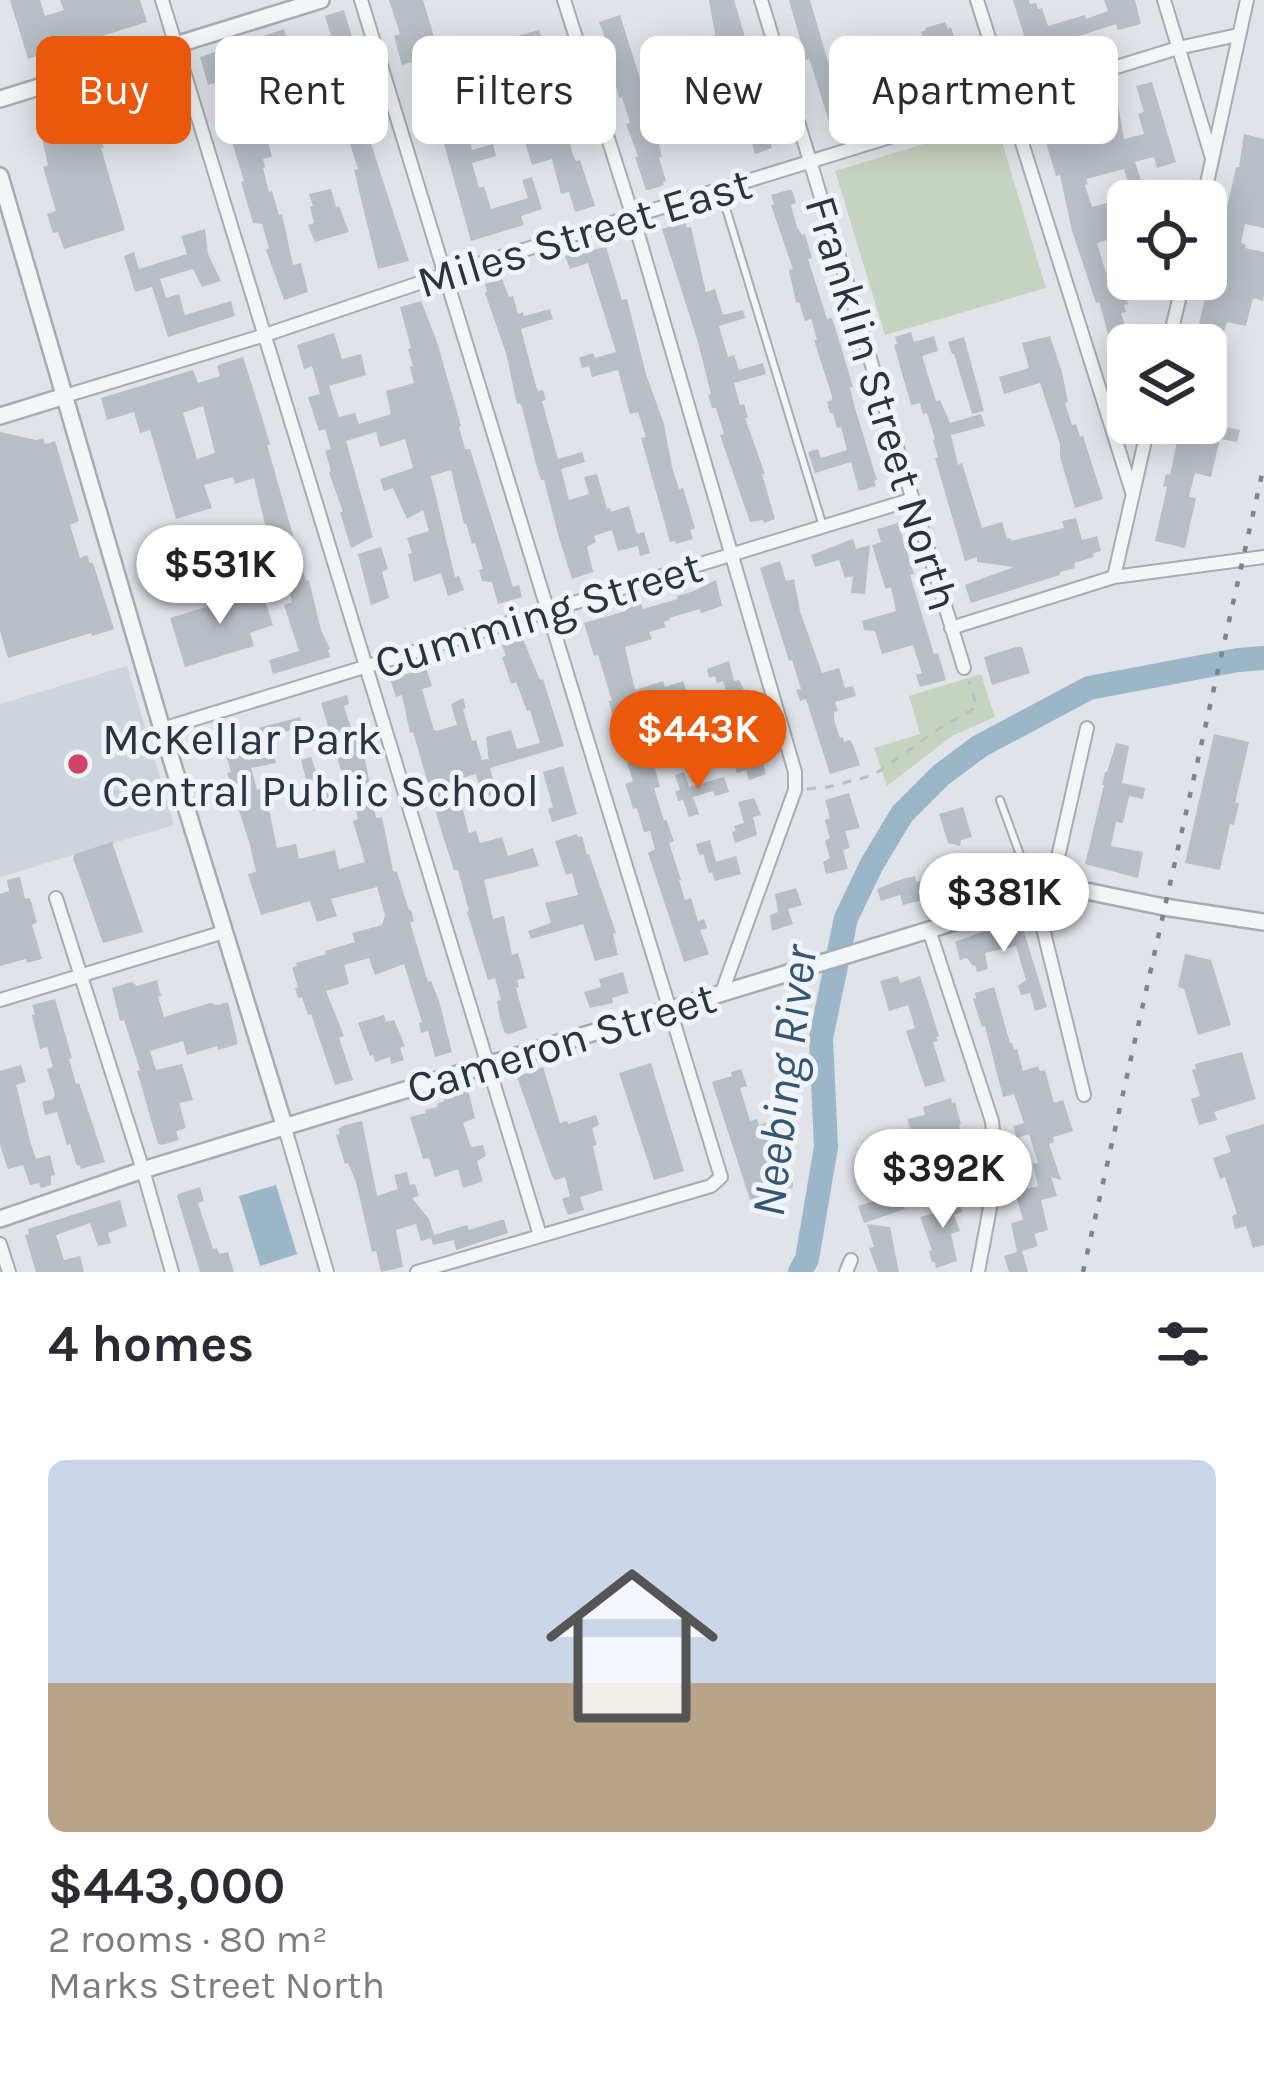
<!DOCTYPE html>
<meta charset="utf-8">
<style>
body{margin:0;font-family:Karla,sans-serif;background:#f2f2f3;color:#2b2b33;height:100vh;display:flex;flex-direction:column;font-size:45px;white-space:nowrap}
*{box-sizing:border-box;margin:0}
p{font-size:39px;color:#7c7c81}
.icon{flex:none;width:66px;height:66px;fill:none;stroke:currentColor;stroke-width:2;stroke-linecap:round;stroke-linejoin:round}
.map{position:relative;height:1272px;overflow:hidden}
.details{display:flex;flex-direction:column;background:#fff;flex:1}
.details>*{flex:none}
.banner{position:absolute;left:36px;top:36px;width:1194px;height:108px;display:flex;gap:24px}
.tools{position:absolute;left:1107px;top:180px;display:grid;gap:24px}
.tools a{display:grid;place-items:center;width:120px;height:120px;border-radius:18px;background:#fff;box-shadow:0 6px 30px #0003;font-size:60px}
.price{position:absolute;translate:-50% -102px;padding:0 27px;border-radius:42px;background:#fff;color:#222;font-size:39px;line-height:78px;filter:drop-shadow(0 3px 6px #0008)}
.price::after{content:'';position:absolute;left:50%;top:72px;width:36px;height:27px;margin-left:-18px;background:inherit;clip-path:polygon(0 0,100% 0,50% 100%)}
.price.current{background:#ea580c;color:#fff}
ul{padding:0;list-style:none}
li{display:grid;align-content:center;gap:24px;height:636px;padding:0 48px}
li+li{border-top:3px solid #e1e1e2}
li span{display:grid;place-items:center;height:372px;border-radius:18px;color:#555}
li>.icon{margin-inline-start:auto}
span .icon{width:216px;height:216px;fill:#fffc;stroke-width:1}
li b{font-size:51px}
h2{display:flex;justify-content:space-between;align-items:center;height:144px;padding:0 48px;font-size:51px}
.chip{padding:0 42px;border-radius:18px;background:#fff;box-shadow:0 6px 30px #0003;font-size:42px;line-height:108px}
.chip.current{background:#ea580c;color:#fff}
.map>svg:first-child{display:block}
.built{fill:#ced4db}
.green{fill:#c7d3c1}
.water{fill:#9bb6c9}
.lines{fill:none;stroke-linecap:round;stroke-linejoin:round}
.river{stroke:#9bb6c9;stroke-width:24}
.building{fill:#b7bec6;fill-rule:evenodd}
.service-casing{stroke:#a5acb3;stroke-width:10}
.minor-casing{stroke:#a5acb3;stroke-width:16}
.tertiary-casing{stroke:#a5acb3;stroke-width:20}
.path{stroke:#babfc4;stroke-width:3;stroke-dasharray:9 9;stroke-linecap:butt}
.service{stroke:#f3f5f7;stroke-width:6}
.minor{stroke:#f3f5f7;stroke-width:12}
.tertiary{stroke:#f3f5f7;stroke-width:15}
.rail{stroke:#798593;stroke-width:4.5;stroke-dasharray:6 12;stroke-linecap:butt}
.poi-dot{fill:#cf4467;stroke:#f0f3f7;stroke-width:4.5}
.labels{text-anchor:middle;stroke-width:10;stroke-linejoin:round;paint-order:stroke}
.street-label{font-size:45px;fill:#283441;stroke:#f0f3f7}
.poi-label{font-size:45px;fill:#283441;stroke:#f0f3f7;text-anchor:start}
.water-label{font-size:48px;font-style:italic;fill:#325775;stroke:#f0f3f7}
</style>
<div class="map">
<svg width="1264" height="1272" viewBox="0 0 1264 1272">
<rect width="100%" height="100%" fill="#e0e4e9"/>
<path class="built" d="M127,666L174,825L0,877V704Z"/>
<path class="green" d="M996,122L1046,288L885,335L835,171Z
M981,674L995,717L952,736L887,786L874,748L920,734L909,696Z"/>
<path class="water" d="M276,1185L297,1254L260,1266L239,1196Z"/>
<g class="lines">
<path class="river" d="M800,1272L807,1259L826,1147L821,1038L846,918L872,864L902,814L941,775L980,746L1089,688L1238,660L1264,658"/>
</g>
<path class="building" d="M10,0H40L45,16L64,10L60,0H140L147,22L28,59Z
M389,0H423L439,53L402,65L394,36L400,34Z
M709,0H734L758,80L767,103L770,102L776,125L770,128L774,141L770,142L772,148L755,154L746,122L752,120L733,65L729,64L720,40L716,41Z
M789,0H810L828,62H831L852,125L832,131L811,64L809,59L806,60Z
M1013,0H1029L1030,4L1036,3L1038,9L1042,8L1048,26L1085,15L1086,19L1108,11L1104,0H1135L1141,24L1118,30L1116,24L1076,37L1080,51L1052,58L1054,65L1035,71Z
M344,10L360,64L341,69L325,16Z
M620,15L646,98L644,99L659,144L662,157L659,158L666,181L663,182L664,185L649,190H646L635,157L638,156L626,124L630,123L622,97L619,98L607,52L610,51L599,22Z
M945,22L948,29L951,27L969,88L952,93L940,50L928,54L921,32L926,30L925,28Z
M284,29L296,68L246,84L242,69L223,75L227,89L216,91L214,83L208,85L200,57Z
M539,30L551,60L553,79L573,155L576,161L580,160L595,206L575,212L569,192L561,194L552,159L532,165L524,139L538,136L528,92L532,90L515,39L517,36Z
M161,66L178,124L160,129L143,72Z
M442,76L449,96L455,94L459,108L477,102L481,113L463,118L472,150L493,144L496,156L472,163L479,188L484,186L491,209L528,198L522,180L532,177L542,209L521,216L524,225L471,241L441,133L436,134L434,131L422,83Z
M1152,82L1176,162L1157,168L1154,157L1135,162L1146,195L1133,199L1124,169L1086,179L1088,184L1085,185L1092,207L1121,199L1128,219V228L1108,233L1110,239L1097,243L1106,273L1110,272L1111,276L1116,274L1118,279H1121L1128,304L1124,305L1126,312L1121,313L1130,342L1128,369L1119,371L1099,302L1096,303L1072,231L1060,175L1056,176L1041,126L1081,112L1080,105L1093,102L1094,107L1117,100L1124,139L1144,134L1138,114L1144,112L1136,86Z
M347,102L349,107L364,103L367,114L362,116L409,261L378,269L354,170L358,169L351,147L347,138H344L336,105Z
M91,114L104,148H101L125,230L64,249L58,232L53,233L47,214L56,211L43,167L48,165L40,130Z
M249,117L251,123L256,121L260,135L266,134L272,157L263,159L265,167L263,168L269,192L272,191L279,215L282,214L293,265L301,263L308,292L284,300L266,250L269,248L262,224L253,223L241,182L244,181L226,123Z
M1244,134L1264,139V228L1245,224L1241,243L1246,245L1245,248L1264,252V295L1263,301L1253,298L1246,326L1227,322L1223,336H1221L1218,350H1215L1210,371L1206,370V345H1194L1206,294L1212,296L1226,231V225H1223L1236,167H1239Z
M331,189L336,207L339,206L349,232L315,242L308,225L314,223L310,207L313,206L309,194Z
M788,190H792L796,203L791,205L797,227L802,235L805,234L812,258L808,259L827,319L832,318L839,340L853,387L850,388L855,408L877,480L874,481L876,486L859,491L851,462L815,473L808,452L818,449L821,458L847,450L841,427L837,428L833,413H830L827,402L832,400V396L814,340H817L811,319L805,321L799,302L796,303L789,270L793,269L771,205L774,204L771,195Z
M685,221L687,228L691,227L706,292L715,289L723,315L743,310L745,318L719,326L728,357L734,355L739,370L763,363L766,374L734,383L740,405L744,404L748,418H745L765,474H762L775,519L764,523L763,520L750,522L720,435L724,434L716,408H712L708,395L711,394L698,342L662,229Z
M205,229L208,254L221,281L202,287L193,269L160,279L166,298L179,294L185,315L231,301L235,316L168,337L152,287L135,292L124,256L134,252L139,269L187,254L181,236Z
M606,247L622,300L627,299L646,374L664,424L672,467L679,489L683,488L695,528L690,530L693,539L676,544L675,541L670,542L667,531L641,438L646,437L638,412L630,414L618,370L592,377L589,366L582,368L579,358L593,353L595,358L616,352L588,263L570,269L565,256Z
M502,279L509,297L513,296L518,314L523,312L524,316L550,309L553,319L521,329L536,386L538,391L543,390L546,400L542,401L558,459L582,452L585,462L561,469L569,500L589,494L584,477L597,474L607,509L610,508L611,512L629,506L637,534L644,532L650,553L640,556L638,546L618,551L612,530L594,536L596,542L587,547L593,572L572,579L559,538L544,480H541L536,464L522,407L520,403L517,404L506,353L485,293L487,292L485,284Z
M421,301L437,342L461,426L459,427L465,449H470L513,587L519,585L522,597L498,604L492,582L482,581L479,570L483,569L475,543L472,544L466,523L464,524L451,470L431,476L455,577L459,576L464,590L448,596L441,573L414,582L408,554L412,553L407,538L429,531L423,510L407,519L393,488L384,491L380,479L413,468L405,439L380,447L376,432L346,441L373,537L351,548L349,542L340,512H343L329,473L331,471L325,451L331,449L325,429L319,431L308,397L320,394L312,366L304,369L297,345L334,333L342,359L361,354L366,375L329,386L339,417L355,413L359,424L391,414L386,391L414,383L410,367L413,366L408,349L411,348L400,307Z
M911,332L914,342L934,336L938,351L922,356L936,401L940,400L950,423L981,414L985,426L951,435L958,465L962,463L982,528L1002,522L1007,539L1010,538L1011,541L1064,528L1062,521L1076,518L1082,540L1097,536L1101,551L1093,553L1094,557L1074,563L1075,568L1060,572V575L971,603L965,585L1014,567L977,562V557L965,561L935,458L938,457L933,440L935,439L927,413L923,414L920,403L911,405L894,345L897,344L895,337Z
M1050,336L1062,372L1068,402L1065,403L1072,425L1076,424L1080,437L1083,436L1103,499L1075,508L1060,457V444L1040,383L1004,394L999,377L1029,368L1022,343Z
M964,337L984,411L972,414L954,354H952L948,342Z
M243,357L265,427L270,444L267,445L298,553L306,581L309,580L321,630L330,649L328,650L330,657L273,674L269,660L299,651L284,605L292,602L286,581L277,582L273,567L278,565L271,540L269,541L254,478L235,484L233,477L204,485L212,508L176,519L150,430L140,433L134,412L107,420L101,398L193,370L198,383L220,376L217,366L221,364ZM203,406L215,453L197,459L183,413Z
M1181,423L1206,427V423L1240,430L1237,442L1220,439L1211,477L1195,473L1189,497L1196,498L1185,548L1155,541L1167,487L1163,486L1166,474L1170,475Z
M0,432L36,440L43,438L45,444L55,441L79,521L70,525L80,558L87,555L90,563H93L114,629L92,636L91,633L8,658L0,631Z
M898,523L914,574L910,575L920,608L934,654L938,653L946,680L920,687L916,675L922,673L913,645L882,654L875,631L864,630L862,621L896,611L891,587L886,589L884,584L872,545L881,542L877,529Z
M853,539L856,549L870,545L865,594L851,593L853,576L845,578L839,560L815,567L811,555Z
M381,547L388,569L382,572L389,598L371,605L358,554Z
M780,561L786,581L794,579L800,611L822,673L839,668L845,688L853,686L856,696L835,702L838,711L834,712V720L840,738L843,737L844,742L850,740L853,745L860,765L830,774L806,699L800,701L796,690L801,689L792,660L789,661L760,568Z
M716,580L722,606L701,613L700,609L669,618L670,620L664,622L666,627L649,632L652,639L625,647L635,690L663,681L665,687L683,681L687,692L642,706L647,722L643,724L642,728L649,749L655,750L660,764L655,769L660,787L654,788L664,821L666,819L674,841L669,843L681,880H679L685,900L691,898L698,921L704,919L707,928L700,930L709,954L684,962L648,853L655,849L650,831L644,832L637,808L633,809L629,795L625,784L633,781L614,722L609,701H612L598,655L594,656L584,623L626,611L624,606L640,601L643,609L678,599L677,596L694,591Z
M223,585L227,600L262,592L273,625L250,633L254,646L185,667L170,618L216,604L211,588Z
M523,639L540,680L543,679L564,746L490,768L497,793L482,797L476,774L455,780L469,833L476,831L480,843L502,837L508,856L533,848L539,866L484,880L493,919L504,916L512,955L518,953L525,978L517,980L519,987L516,988L527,1028L509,1034L505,1033L500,1019L497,1001L501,1000L495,978L488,980L467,912L469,911L458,870H454L442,833L434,806L438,805L432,784L428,783L413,732L410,733L402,695L396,697L390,679L426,668L432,686L422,689L434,730L437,731L457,725L451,704L463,698L466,708L463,709L472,741L476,740L482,760L488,759L489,763L486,737L511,730L517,749L540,743L530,710L527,711L516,682L511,684L502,657L506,656L502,645Z
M1016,647H1022L1030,673L992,685L984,657Z
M729,661L734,681L739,680L749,700L758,737L755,738L766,774L749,780L746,770L737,773L729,746L720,708L730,705L723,681L717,683L715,676L709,678L707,669Z
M347,695L349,704L344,706L353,734L358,733L362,743L376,818L382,817L393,871L397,872L409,910H411L414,921L410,923L428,982L431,981L439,1001L452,1052L435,1057L428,1031L421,1033L419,1023L422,1022L404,964L375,975L369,958L344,965L349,984L326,991L344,1036L339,1038L353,1080L335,1085L311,1014L308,1015L302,997L298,998L295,988L298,987L292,967L297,966L296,963L326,954L325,951L355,942L352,933L382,925L385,915L377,887L331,899L337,916L317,922L310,901L261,915L248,874L256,872L250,845L227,773L231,772L224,749L220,750L216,739L300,717L304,731L292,735L291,730L268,736L276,763L251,768L257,790L262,789L269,810L277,848L296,844L299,859L335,850L339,869L365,862L353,821L358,819L354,804L331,794L334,805L314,811L301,760L311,757L324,794L346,787L321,703Z
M1214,734L1249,742L1235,803H1239L1234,825L1230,824L1220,870L1185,863Z
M1116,743L1129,746L1122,783L1145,788L1143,799L1129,796L1123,823L1116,822L1111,846L1143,852L1138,878L1085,864L1104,785H1102L1105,772H1107Z
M563,766L577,814L552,822L548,809L553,807L543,772Z
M684,772L689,787L724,777L729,792L715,796L713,791L693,797L699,814L689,817L683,800L678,801L675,791L680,790L675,775Z
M849,793L860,828L845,831L850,848L843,850L848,869L826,874L823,862L830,858L825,841L830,838L825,820L830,818L825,800Z
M754,798L761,815L753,817L757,835L735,843L732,832L736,831L734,826L744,823L738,802Z
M963,807L972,837L961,840L960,846L948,843L939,814Z
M577,834L578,837L582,836L587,855L589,854L616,933L613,934L618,955L595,961L583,924L531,939L528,931L551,923L545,903L578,895L572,873L566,875L555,841Z
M710,840L716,862L736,856L741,874L715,881L712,872L709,873L703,854L699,855L696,844Z
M112,842L143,932L103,943L73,858L75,854Z
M1002,857L1008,878L977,887V890L939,900L938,896L903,905L900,895L881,901L877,889L899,880L915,876L916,882L944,873L946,880L967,874L966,871L974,869L973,864Z
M20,877L25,899L30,898L37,922L32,925L42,959L27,963L26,959L0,966V894L9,891L7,880Z
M796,888L802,905L788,909L793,924L772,931L770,915L778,912L775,894Z
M1016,919L1017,923L1021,922L1047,1007L1035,1011L1030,993L1021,995L1018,986L1026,980L1016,946L985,953L988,969L977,972L975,965L973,966L967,958L960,960L955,942Z
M1185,954L1211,960L1231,1025L1198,1035L1184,989L1178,987Z
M623,972L629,993L612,998L613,1003L590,1008L584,992L601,987L599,979Z
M898,976L900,983L920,976L939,1036L936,1037L938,1041L933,1042L945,1081L925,1087L906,1031L915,1028L908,1005L889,1011L880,981Z
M157,980L161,996L158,997L164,1017L210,1003L218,1005L228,1002L238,1044L218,1050L217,1046L187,1055L183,1041L150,1051L156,1070L182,1064L193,1100L179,1103L186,1128L176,1131L179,1140L162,1145L158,1144L137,1071L140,1070L124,1020L120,1021L112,988L132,982L137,986Z
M994,987L1010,1043H1012L1014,1050L1017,1049L1023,1071L1038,1066L1040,1071L1045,1070L1054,1103L1063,1100L1073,1131L1053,1137L1054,1142L1049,1144L1061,1180L1051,1177L1057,1196L1041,1200L1048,1230L1034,1234L1038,1246L1022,1251L1028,1272H1009L1004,1256L1017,1252L1011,1223L1023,1220L1015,1192L1038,1186L1033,1164L1038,1163L1029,1134L1017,1138L1013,1126L1024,1123L1014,1094L1003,1097L985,1026L982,1027L973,999L976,998L975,993Z
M55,999L72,1058L69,1059L76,1084L79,1083L105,1162L81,1169L80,1165L77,1166L70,1144L67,1145L57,1112L45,1115L42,1102L53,1099L55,1095L47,1069L53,1067L47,1047L40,1049L32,1015L35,1014L32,1005Z
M384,1015L386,1022L394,1020L405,1046L400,1048L404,1060L391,1064L390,1057L375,1062L373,1055L370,1056L358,1023Z
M1242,1052L1256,1099L1214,1112L1217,1120L1199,1125L1191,1099L1200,1096L1192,1070L1196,1069L1195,1064Z
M651,1063L684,1171L654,1180L619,1073Z
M21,1065L26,1082L16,1085L30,1141L36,1159L50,1155L55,1175L51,1176V1185L41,1188L39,1183L30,1185L23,1165L8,1169L0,1145V1071Z
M543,1067L560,1123L567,1121L568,1124L596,1115L599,1125L592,1128L597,1145L593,1146L603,1190L580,1197L584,1210L568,1215L562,1199L570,1196L565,1177L555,1180L552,1176L517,1077Z
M741,1069L747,1086L740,1088L750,1121L757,1119L759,1125L774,1120L793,1181V1187L750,1200L712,1082L732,1076L731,1072Z
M464,1090H468L475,1118L463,1123L471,1147L483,1145L486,1156L477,1161L483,1181L463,1188L458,1169L435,1177L429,1158L423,1159L410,1117L426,1113L425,1110L438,1107L437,1104L444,1101L443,1096Z
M951,1098L952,1103L955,1102L961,1124L959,1125L971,1168L968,1172L971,1180L953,1186L946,1166L943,1167L934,1133L914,1140L907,1119L925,1115L923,1107Z
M362,1121L377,1196L398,1189L394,1175L407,1172L410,1185L415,1184L419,1196L412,1198L429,1219L434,1235L467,1225L469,1230L501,1220H504L508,1233L456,1250L454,1240L433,1245L431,1238L421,1241L416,1224L396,1230L403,1267L381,1272L376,1251L372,1252L356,1182L348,1163L345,1164L336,1135L340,1134L338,1129L345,1125Z
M1264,1124V1245L1253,1248L1246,1226L1235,1229L1232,1216L1237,1214L1225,1177L1220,1179L1213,1158L1231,1152L1225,1136Z
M895,1181L905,1209L864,1223L858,1206L881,1199L877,1188Z
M200,1187L204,1201L198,1203L213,1249L217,1248L219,1254L228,1252L234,1272H200L177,1196L178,1194Z
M958,1195L962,1212L954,1215L960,1231L951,1234L957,1261L936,1268L935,1262H932L929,1251L932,1250L920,1217L941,1211L938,1201Z
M120,1200L127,1226L108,1233L111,1243L98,1246L90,1223L56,1235L64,1260L80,1256L84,1272H36L25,1235L29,1234L28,1229Z
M867,1224L890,1227L899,1272H878L869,1248L874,1247Z"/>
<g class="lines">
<g class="service-casing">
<path id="service" d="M721,192L822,523
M1000,800L1034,893"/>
</g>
<g class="minor-casing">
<path id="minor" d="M162,0L540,1235
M361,0L721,1177L711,1186L417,1272
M564,0L633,217L795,772V790L722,992
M761,0L964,668
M977,0L1132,492
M1164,0L1212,158
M1203,201L1247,0
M1168,345L1184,279
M65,396L265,335L446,274L1178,48L1238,35
M1114,577L1149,423
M951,628L1114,577L1264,557
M162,729L913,499
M1052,884L1087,728
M1035,896L1084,1095
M56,898L143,1170L172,1272
M929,930L992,1121L997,1170L978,1272
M0,1000L224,932
M285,1128L327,1272
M0,1244L9,1272
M846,1272L851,1260"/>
</g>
<g class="tertiary-casing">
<path id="tertiary" d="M0,99L321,0
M0,176L162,729L285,1128
M0,416L65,396
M0,1219L143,1170L929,930L1035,896L1052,884L1164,907L1264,922"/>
</g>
<path class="path" d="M807,789L828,787L874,775L940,728L977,707L969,681"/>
<use href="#service" class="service"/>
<use href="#minor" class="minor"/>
<use href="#tertiary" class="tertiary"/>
<path class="rail" d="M1083,1272L1264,465"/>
</g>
<circle class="poi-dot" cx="78" cy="764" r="12"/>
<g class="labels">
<g class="street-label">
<text transform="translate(584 232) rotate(-17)" y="16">Miles Street East</text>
<text transform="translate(883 403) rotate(73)" y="16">Franklin Street North</text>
<text transform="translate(538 614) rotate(-17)" y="16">Cumming Street</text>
<text transform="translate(561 1042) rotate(-17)" y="16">Cameron Street</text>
</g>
<g class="poi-label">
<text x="102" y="754">McKellar Park<tspan x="102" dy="52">Central Public School</tspan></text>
</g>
<g class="water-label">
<text transform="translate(783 1081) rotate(-83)" y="17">Neebing River</text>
</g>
</g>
</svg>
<div class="tools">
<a><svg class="icon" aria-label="locate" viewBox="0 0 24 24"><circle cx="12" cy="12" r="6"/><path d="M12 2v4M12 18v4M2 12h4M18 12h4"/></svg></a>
<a><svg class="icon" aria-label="layers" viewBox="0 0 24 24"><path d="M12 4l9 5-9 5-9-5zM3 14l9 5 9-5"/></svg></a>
</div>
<b class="price" style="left:220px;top:627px">$531K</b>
<b class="price current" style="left:698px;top:792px">$443K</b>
<b class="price" style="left:1004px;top:955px">$381K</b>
<b class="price" style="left:943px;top:1231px">$392K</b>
<div class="banner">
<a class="chip current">Buy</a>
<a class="chip">Rent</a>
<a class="chip">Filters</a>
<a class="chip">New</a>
<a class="chip">Apartment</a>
</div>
</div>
<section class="details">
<h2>4 homes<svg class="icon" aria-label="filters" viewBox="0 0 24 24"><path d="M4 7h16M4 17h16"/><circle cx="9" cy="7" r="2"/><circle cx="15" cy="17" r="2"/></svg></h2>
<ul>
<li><span style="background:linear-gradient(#c9d6e8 60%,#b9a48a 0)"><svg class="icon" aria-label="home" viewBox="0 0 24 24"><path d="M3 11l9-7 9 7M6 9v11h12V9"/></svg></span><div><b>$443,000</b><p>2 rooms · 80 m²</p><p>Marks Street North</p></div></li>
</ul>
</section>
